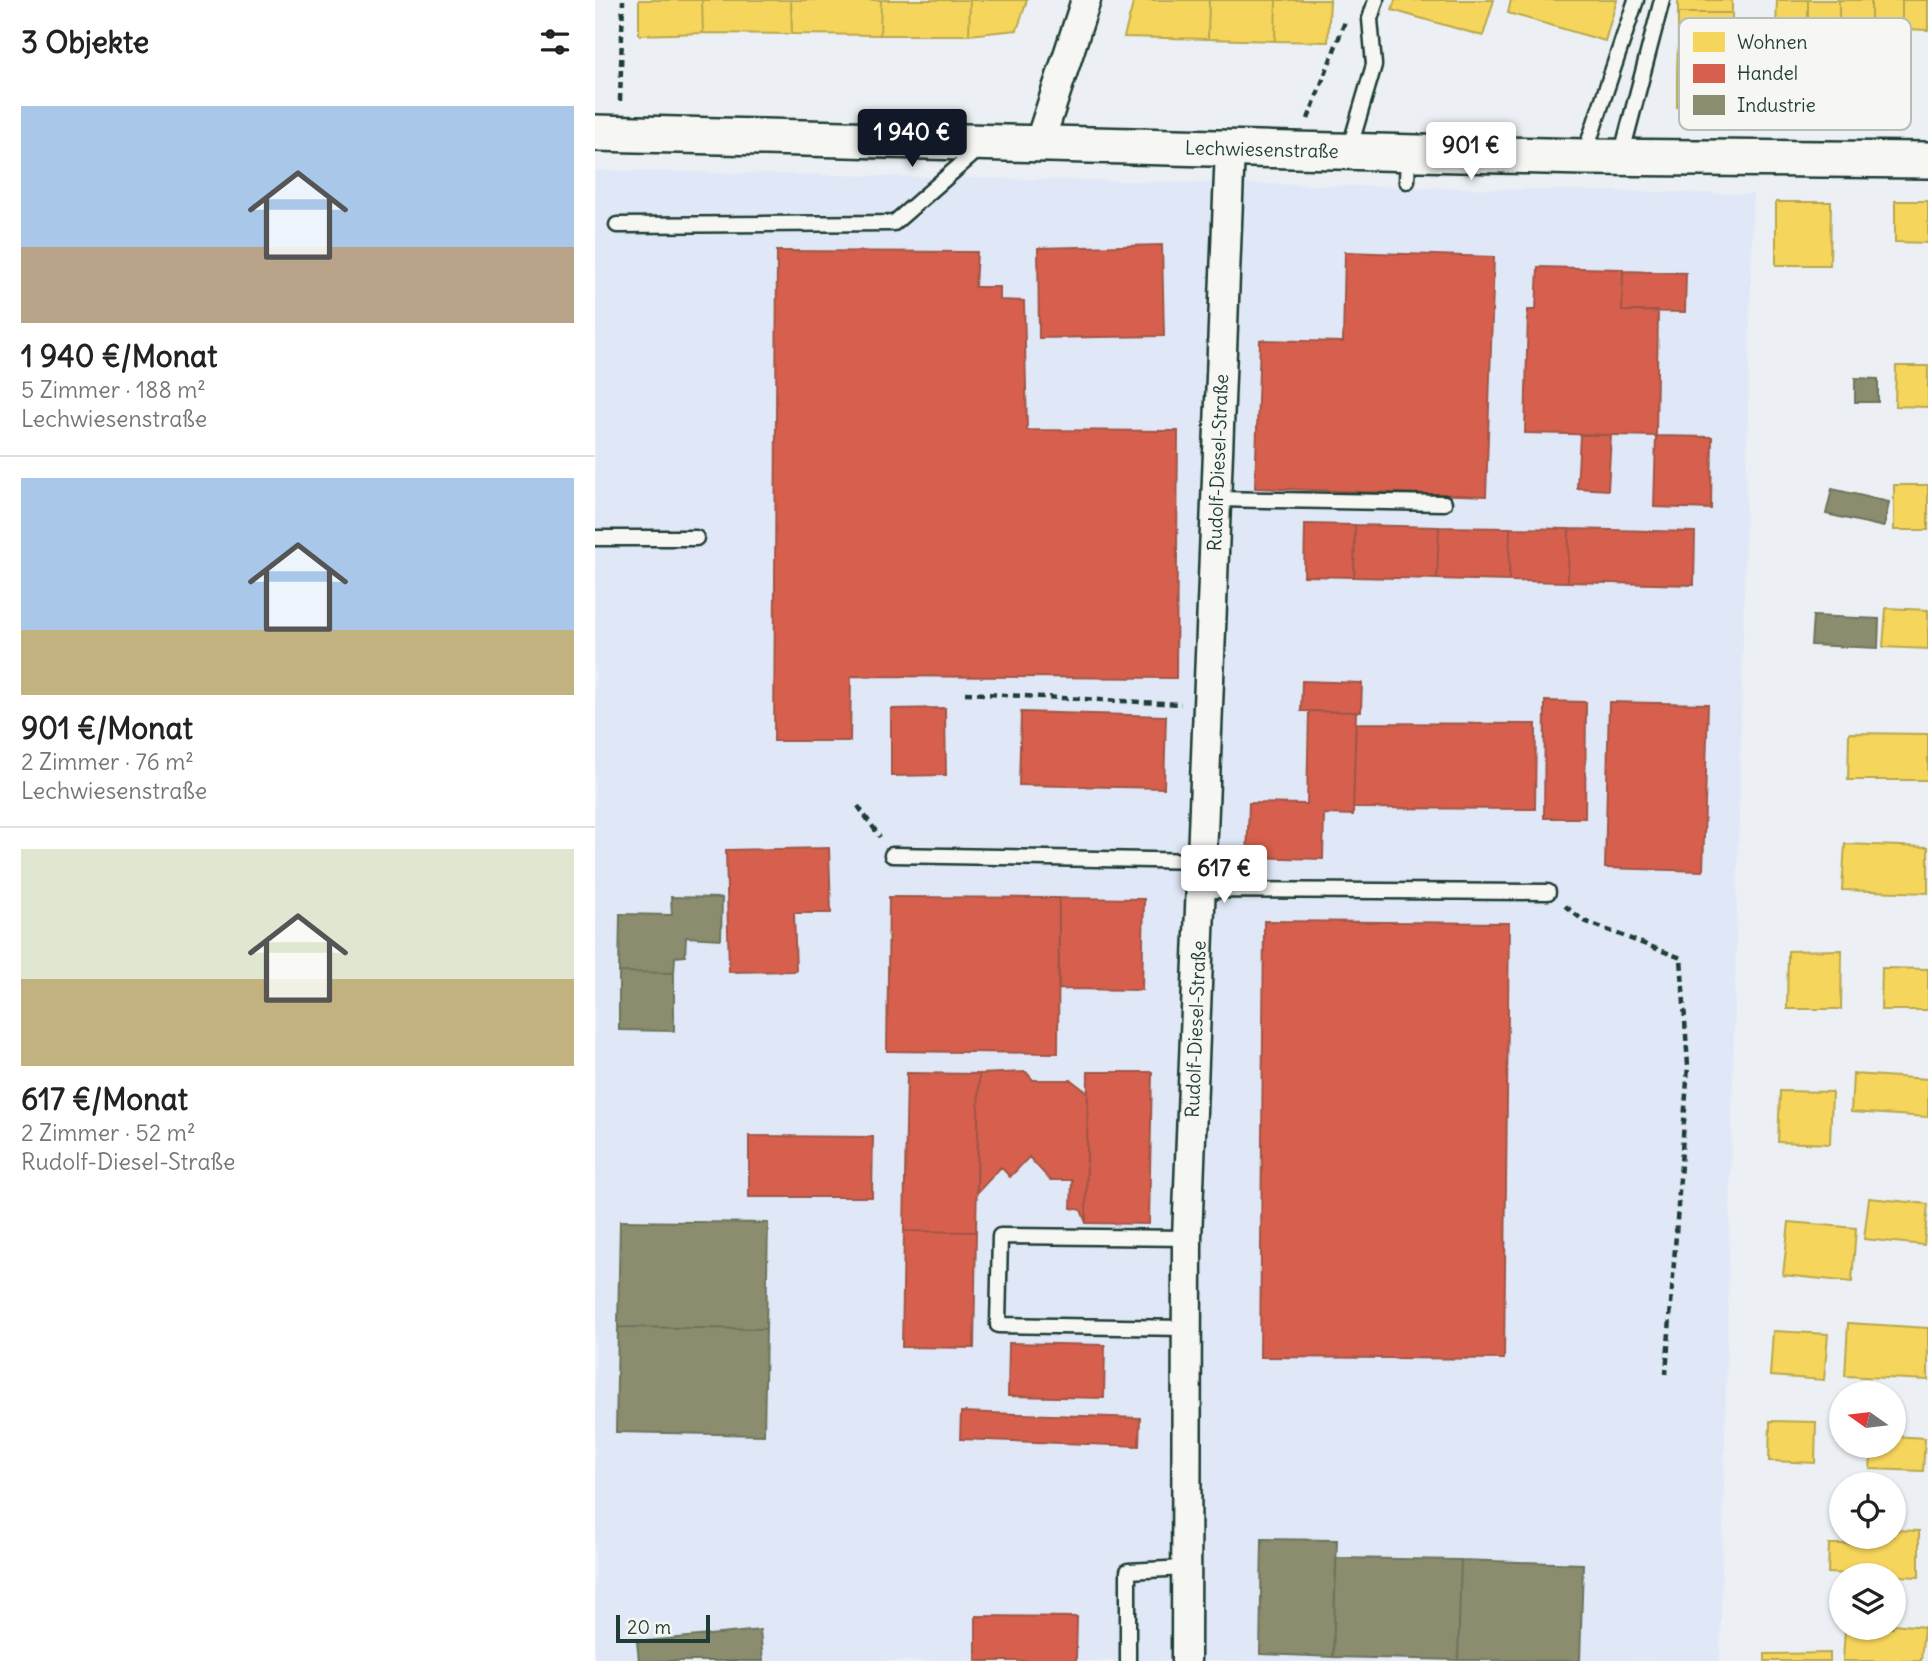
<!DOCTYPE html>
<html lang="de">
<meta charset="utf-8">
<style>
body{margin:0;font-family:Delius,sans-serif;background:#f2f2f2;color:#222;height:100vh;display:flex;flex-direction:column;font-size:26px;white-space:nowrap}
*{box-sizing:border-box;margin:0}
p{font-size:23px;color:#767676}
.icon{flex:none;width:38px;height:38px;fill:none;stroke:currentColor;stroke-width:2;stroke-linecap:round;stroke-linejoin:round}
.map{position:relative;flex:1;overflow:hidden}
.sheet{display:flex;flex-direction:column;background:#fff;width:595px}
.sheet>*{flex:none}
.needle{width:46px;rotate:284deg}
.tools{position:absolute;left:1234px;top:1381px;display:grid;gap:14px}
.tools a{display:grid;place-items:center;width:77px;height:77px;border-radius:50%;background:#fff;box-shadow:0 2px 5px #0004;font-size:35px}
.scale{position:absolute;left:21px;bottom:18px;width:94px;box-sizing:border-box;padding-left:7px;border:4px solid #1f3d34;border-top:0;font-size:19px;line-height:24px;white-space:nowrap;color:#1f3d34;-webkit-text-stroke:5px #f6f6f2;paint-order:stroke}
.price{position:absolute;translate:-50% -60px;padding:0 16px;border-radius:7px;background:#fff;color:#222;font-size:23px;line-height:46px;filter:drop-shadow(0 2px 4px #0008)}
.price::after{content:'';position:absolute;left:50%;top:42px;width:21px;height:16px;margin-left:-10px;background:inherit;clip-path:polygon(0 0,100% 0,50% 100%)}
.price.selected{background:#111827;color:#fff}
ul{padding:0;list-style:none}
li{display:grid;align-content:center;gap:14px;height:371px;padding:0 21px}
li+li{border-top:2px solid #e0e0e0}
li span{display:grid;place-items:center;height:217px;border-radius:0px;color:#555}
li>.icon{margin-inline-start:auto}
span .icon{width:126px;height:126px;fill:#fffc;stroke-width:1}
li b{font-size:30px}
h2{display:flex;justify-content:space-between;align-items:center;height:84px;padding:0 21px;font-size:30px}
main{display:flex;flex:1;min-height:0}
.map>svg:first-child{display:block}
.built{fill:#e0e8f7}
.homes{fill:#f6d55c;stroke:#b6a750;stroke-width:2}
.shops{fill:#d6604d;stroke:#9f5646;stroke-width:2}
.industry{fill:#8c8c6e;stroke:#6b745d;stroke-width:2}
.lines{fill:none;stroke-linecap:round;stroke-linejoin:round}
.service-casing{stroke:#1f3d34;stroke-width:19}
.minor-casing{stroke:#1f3d34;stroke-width:33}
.tertiary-casing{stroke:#1f3d34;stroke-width:40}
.path{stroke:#1f3d34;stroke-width:4.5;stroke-dasharray:7 5;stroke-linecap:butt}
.service{stroke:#f6f6f2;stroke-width:14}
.minor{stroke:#f6f6f2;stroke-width:28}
.tertiary{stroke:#f6f6f2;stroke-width:35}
.labels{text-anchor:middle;stroke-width:7;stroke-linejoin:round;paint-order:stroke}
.street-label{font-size:19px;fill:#1f3d34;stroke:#f6f6f2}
.key{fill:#f6f6f2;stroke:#b6beb9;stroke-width:2}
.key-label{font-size:19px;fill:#1f3d34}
</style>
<main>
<section class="sheet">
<h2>3 Objekte<svg class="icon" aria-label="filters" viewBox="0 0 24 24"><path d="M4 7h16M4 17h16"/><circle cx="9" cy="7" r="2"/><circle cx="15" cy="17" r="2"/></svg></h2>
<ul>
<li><span style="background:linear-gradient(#a9c7e8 65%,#b9a48a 0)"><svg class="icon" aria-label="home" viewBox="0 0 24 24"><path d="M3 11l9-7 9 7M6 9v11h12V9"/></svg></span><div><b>1 940 €/Monat</b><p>5 Zimmer · 188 m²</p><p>Lechwiesenstraße</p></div></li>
<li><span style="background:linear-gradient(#a9c7e8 70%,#c2b280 0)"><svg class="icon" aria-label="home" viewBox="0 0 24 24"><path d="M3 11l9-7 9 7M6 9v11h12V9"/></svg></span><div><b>901 €/Monat</b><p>2 Zimmer · 76 m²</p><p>Lechwiesenstraße</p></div></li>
<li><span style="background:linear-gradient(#dfe7d0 60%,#c2b280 0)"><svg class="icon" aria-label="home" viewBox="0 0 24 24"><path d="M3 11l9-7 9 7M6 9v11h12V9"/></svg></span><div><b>617 €/Monat</b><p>2 Zimmer · 52 m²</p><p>Rudolf-Diesel-Straße</p></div></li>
</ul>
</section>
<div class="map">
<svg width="1333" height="1661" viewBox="0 0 1333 1661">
<rect width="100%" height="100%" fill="#ecf0f4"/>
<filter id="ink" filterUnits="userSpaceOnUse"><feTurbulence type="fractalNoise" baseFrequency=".0143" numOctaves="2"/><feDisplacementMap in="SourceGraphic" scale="14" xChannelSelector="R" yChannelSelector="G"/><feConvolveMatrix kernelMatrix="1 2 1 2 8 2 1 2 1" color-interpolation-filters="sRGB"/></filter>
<g filter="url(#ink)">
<path class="built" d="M0,170L1158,194L1125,1661H0Z"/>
<path class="homes" d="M44,0H107L108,33L44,35Z
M107,0H196L197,34L108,33Z
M196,0H286L285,35L197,34Z
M286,0H375L374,35H285Z
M375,0H432L422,30L374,35Z
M539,0H614L613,39L529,37Z
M614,0H681L680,41L613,39Z
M681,0H735L733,42L680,41Z
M800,0H899L888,36L797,10Z
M916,0H1022L1010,41L913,13Z
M1083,0H1137V13H1083Z
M1182,0H1213V28L1181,27Z
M1213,0H1244V28H1213Z
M1244,0H1276V29L1244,28Z
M1276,0H1307V29H1276Z
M1307,0H1333V30L1307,29Z
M1083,13H1137V44H1083Z
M1083,44H1137L1136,76L1082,75Z
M1082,75L1136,76V107H1082Z
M1300,201H1333V243L1300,242Z
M1181,202H1236L1235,265H1181Z
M1301,366H1333V407L1300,406Z
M1299,485H1333V530H1299Z
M1291,608L1333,610V649L1288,647Z
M1254,733L1333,734V780H1253Z
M1250,844L1333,847V893L1247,890Z
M1247,950L1246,1009H1192L1193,951Z
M1287,968L1333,969V1010H1286Z
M1258,1074L1333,1079V1117L1256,1112Z
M1185,1091L1237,1092L1235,1144L1183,1142Z
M1274,1198L1333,1204L1329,1245L1269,1239Z
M1194,1222L1261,1228L1257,1282L1188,1275Z
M1253,1323L1333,1328V1380L1250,1376Z
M1178,1331L1233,1334L1229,1380L1175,1376Z
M1175,1421L1221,1422L1220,1463L1174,1461Z
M1298,1436L1330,1438L1328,1471L1275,1469L1277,1446H1298Z
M1298,1530L1324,1531V1577L1233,1573L1234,1544H1269V1536H1298Z
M1298,1624L1329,1627L1326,1661H1248L1250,1628H1298Z
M1235,1653V1661H1170V1654Z"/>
<path class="shops" d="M567,245L569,336L444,338L443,248Z
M182,251L382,252L380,287H405V300L429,301L432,430L583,431L581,678L256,676L255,741H179Z
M750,252L899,257L891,496L660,488L665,340L748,342Z
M943,267L1028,269L1027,311H1063L1061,436L930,433L933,310H941Z
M1028,271L1091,273L1090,312L1027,311Z
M985,435H1016L1013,490L982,488Z
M1061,436L1117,437L1116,509L1059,507Z
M710,524L760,525L759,577L709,576Z
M760,525L844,527L842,579L759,577Z
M844,527L915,528L914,581L842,579Z
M915,528L974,529L973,582L914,581Z
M974,529L1100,532L1099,585L973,582Z
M707,681L767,683L766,712L706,711Z
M950,701L991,702L990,818H949Z
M1014,702L1113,704L1108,871L1010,868Z
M350,708L351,775L296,776V709Z
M714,711L761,712L758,815L729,814L728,859L652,857L654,803L712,804Z
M426,712L571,716L569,788L424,785Z
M761,723L941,724L940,809L758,808Z
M234,848L236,913H199L201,971L134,972L131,850Z
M294,897L464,898L463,1053L292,1051Z
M464,898L549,899L547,990L464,989Z
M669,921L914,923L909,1359L665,1357Z
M431,1072L438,1080H476L493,1093L491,1223L486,1210L476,1208L477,1180H455L434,1157L415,1177L406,1167L382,1193L384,1074Z
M493,1072H557L554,1224L491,1223Z
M312,1073L384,1074L381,1232L309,1231Z
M154,1136L278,1137L277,1197H154Z
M309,1231L381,1232L379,1348L307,1347Z
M414,1343L510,1345L509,1398L413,1396Z
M366,1412L545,1418L544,1446L365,1439Z
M381,1616L482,1617L481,1661H381Z"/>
<path class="industry" d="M1260,378L1283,379V402H1260Z
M1237,489L1294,502L1289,527L1231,514Z
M1218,616L1284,619L1283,648L1216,645Z
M76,897L127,898L126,939L91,937L90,956L80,957L79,973L24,972L25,914L77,915Z
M24,972L79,973V1031L24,1030Z
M25,1221L173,1223L171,1329L23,1327Z
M23,1327L171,1329L169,1435L21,1432Z
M667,1539L742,1540L738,1657L665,1654Z
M741,1558L866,1560L863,1660L738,1657Z
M866,1560L988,1564L985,1661L863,1660Z
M165,1630L168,1661H44L42,1642Z"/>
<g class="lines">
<g class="service-casing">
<path id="service" d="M754,150L779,65L775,19L781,0
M989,156L1041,0
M1026,156L1067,0
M812,181L813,153
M22,225L299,223L385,148
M620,499L849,503
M0,538H101
M297,855L606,861
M605,890L953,892
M591,1328L403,1325L405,1236L592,1238
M533,1661V1571L591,1568"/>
</g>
<g class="minor-casing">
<g id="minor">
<path d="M444,144L491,0"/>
<path id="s1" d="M591,1661L592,1238L635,148"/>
</g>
</g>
<g class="tertiary-casing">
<g id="tertiary">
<path id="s2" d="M0,133L989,157L1333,160"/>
</g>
</g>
<path class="path" d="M25,101L28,0
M713,119L751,19
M370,693L586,704
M263,806L285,837
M970,906L989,921L1086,958L1093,1066L1071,1374"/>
<use href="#service" class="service"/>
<use href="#minor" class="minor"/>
<use href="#tertiary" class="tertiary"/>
</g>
</g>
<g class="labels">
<g class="street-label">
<text dy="7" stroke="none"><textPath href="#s2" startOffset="667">Lechwiesenstraße</textPath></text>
<text dy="7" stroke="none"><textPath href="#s1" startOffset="1199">Rudolf-Diesel-Straße</textPath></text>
<text dy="7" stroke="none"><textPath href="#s1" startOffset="632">Rudolf-Diesel-Straße</textPath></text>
</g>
</g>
<rect x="1084" y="18" width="232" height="112" rx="10" class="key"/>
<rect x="1098" y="32" width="32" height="20" fill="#f6d55c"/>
<rect x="1098" y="64" width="32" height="19" fill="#d6604d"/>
<rect x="1098" y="95" width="32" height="20" fill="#8c8c6e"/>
<g class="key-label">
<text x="1142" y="49">Wohnen</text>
<text x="1142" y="80">Handel</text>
<text x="1142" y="112">Industrie</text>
</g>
</svg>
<div class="tools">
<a><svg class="needle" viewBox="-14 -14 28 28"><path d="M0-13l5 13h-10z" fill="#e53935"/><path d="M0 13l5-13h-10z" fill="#767676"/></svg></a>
<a><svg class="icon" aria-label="locate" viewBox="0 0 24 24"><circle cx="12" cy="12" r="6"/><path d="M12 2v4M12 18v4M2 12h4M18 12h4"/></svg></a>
<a><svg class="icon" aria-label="layers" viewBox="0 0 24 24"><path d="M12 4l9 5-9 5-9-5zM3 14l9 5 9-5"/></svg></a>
</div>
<div class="scale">20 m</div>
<b class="price selected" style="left:317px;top:169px">1 940 €</b>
<b class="price" style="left:876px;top:182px">901 €</b>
<b class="price" style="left:629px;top:905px">617 €</b>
</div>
</main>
